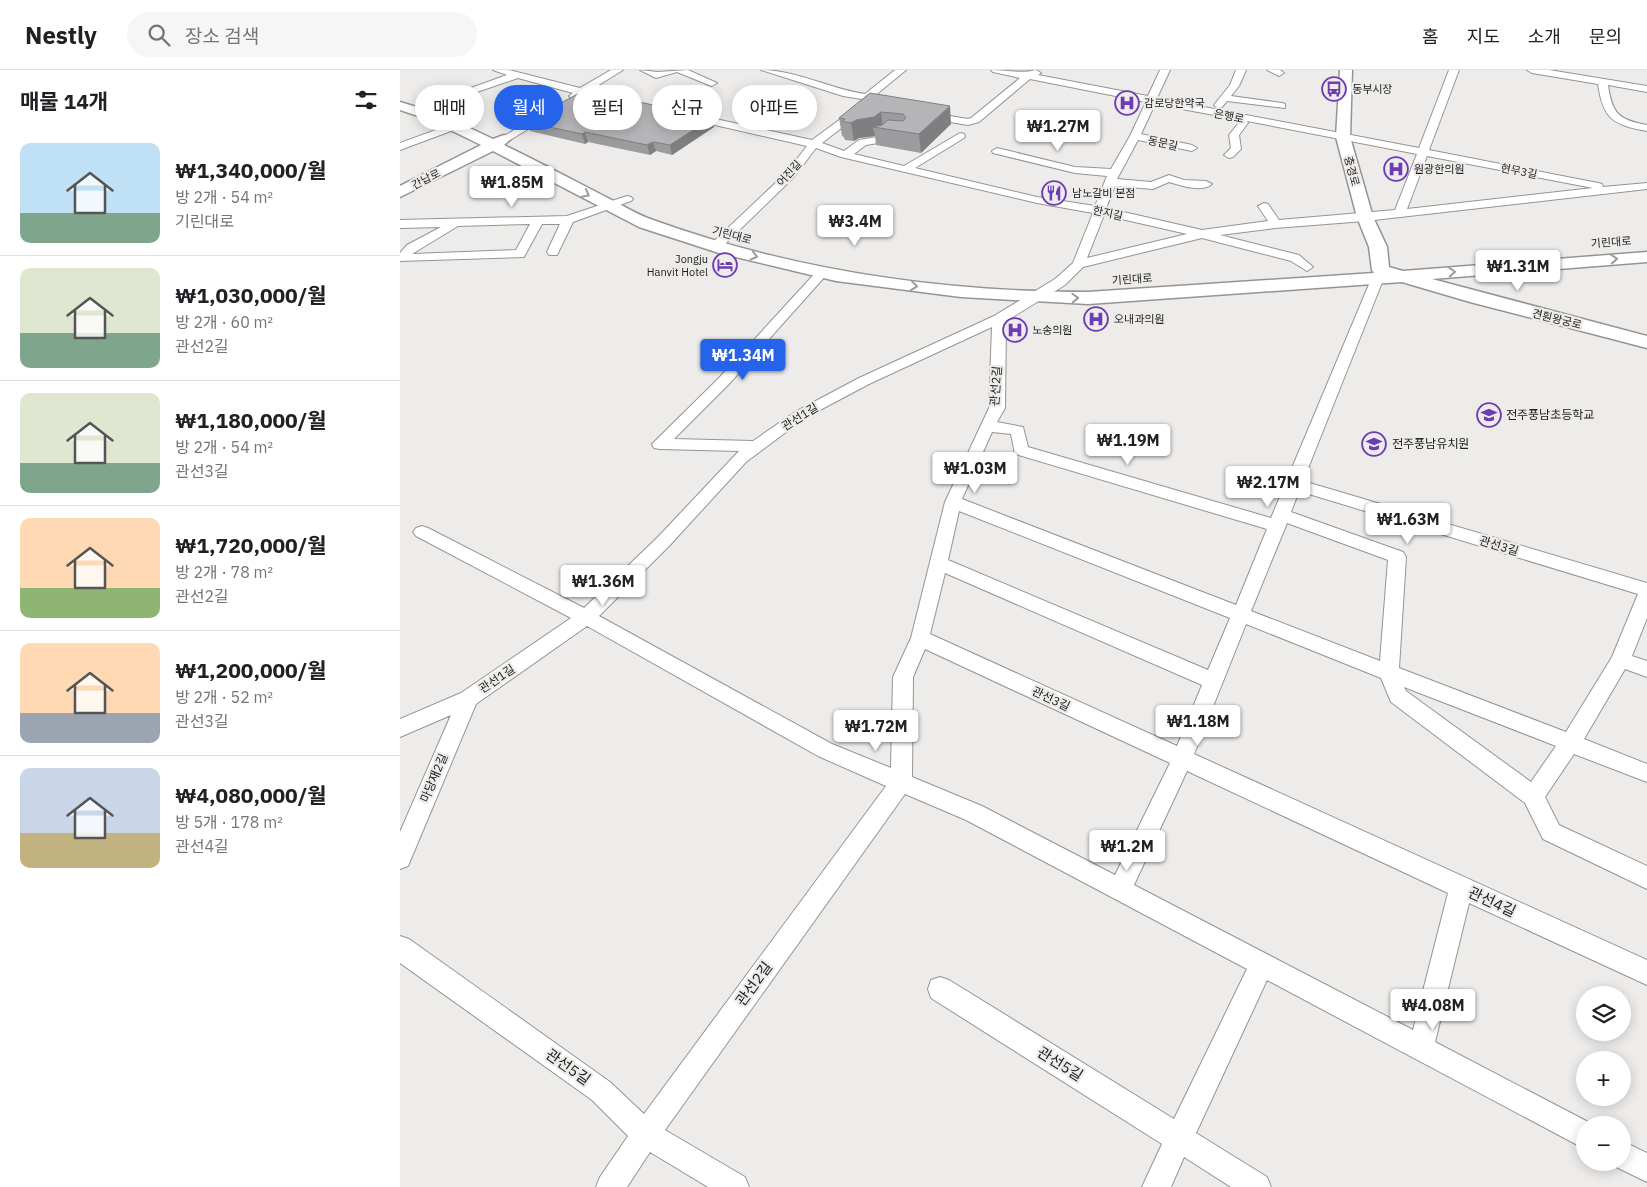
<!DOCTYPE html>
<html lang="ko">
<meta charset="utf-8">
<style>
body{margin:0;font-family:"IBM Plex Sans","Noto Sans KR",sans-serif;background:#f6f6f6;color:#202124;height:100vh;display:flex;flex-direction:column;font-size:19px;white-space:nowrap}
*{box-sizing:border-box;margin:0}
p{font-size:16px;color:#757577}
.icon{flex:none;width:28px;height:28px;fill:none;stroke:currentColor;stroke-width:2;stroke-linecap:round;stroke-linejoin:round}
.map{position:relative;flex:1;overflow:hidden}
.panel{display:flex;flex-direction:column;background:#fff;width:400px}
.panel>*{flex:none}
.top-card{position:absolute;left:15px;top:15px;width:475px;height:45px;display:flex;gap:10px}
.tools{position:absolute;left:1176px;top:916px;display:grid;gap:10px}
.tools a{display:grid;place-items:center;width:55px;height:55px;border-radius:50%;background:#fff;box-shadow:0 2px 12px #0003;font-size:25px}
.price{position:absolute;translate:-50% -42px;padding:0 11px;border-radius:5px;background:#fff;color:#222;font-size:16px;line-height:32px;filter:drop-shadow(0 1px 2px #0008)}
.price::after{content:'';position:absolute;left:50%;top:30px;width:15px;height:11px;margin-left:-8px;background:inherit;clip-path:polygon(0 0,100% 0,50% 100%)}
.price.selected{background:#2563eb;color:#fff}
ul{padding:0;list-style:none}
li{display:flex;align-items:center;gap:15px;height:125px;padding:0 20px}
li+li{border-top:1px solid #e0e0e0}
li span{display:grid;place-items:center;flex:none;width:140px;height:100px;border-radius:10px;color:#555}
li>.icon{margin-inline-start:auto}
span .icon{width:60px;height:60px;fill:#fffc;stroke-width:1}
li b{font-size:21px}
h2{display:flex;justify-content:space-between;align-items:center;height:60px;padding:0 20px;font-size:21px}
.pill{padding:0 18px;border-radius:22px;background:#fff;box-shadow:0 2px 12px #0003;font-size:18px;line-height:45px}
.pill.selected{background:#2563eb;color:#fff}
header{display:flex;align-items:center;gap:30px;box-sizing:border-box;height:70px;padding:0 25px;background:#fff;border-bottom:1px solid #e0e0e0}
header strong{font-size:24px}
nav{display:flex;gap:28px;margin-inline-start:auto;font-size:18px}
.search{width:350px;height:45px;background:#f6f6f6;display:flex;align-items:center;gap:12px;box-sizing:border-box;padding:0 18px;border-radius:28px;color:#757577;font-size:19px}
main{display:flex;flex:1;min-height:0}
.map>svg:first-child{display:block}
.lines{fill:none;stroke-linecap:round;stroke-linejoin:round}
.street-casing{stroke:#969492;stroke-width:2}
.secondary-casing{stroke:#969492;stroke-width:3}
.street{fill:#fff;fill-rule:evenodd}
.secondary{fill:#fff;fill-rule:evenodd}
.wall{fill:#9c9b9d}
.shaded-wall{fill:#7f7e80}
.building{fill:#b5b4b7;stroke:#7f7e80}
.oneway{stroke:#9b9b9b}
.labels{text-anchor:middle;stroke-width:4.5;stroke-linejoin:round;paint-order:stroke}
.far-poi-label{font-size:11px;fill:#212120;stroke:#eeecea;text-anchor:start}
.far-street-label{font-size:11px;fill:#212120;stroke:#eeecea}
.street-label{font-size:12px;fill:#212120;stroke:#eeecea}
.poi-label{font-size:12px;fill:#212120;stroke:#eeecea;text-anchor:start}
.near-street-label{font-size:15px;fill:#212120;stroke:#eeecea}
</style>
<header>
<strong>Nestly</strong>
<div class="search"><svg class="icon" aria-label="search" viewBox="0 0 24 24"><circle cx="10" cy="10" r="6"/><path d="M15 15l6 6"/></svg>장소 검색</div>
<nav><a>홈</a><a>지도</a><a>소개</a><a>문의</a></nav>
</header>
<main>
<section class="panel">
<h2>매물 14개<svg class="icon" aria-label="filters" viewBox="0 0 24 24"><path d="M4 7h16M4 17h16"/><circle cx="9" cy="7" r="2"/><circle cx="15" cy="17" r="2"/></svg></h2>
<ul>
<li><span style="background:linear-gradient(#bfe0f5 70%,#7fa58c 0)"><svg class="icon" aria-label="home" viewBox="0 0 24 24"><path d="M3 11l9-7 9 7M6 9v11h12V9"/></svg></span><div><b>₩1,340,000/월</b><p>방 2개 · 54 m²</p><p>기린대로</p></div></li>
<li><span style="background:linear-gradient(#dfe7d0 65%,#7fa58c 0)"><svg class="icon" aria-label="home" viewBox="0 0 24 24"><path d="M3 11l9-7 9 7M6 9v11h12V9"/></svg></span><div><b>₩1,030,000/월</b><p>방 2개 · 60 m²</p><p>관선2길</p></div></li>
<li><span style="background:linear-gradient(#dfe7d0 70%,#7fa58c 0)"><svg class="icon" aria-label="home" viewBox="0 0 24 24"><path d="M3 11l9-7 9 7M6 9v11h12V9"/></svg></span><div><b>₩1,180,000/월</b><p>방 2개 · 54 m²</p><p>관선3길</p></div></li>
<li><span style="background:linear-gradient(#ffd9b3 70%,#8fb573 0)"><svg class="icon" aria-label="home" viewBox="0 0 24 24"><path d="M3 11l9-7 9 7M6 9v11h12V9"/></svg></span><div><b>₩1,720,000/월</b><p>방 2개 · 78 m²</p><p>관선2길</p></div></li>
<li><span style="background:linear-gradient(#ffd9b3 70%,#9aa5b1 0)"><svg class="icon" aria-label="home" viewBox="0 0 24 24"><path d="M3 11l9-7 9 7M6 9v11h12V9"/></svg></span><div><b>₩1,200,000/월</b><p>방 2개 · 52 m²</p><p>관선3길</p></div></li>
<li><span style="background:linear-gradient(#c9d6e8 65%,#c2b280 0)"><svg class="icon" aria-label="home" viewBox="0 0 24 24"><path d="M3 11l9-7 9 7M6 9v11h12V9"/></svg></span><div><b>₩4,080,000/월</b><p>방 5개 · 178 m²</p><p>관선4길</p></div></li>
</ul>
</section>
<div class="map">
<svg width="1247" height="1117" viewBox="0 0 1247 1117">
<rect width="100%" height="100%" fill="#eeecea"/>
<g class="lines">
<g class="street-casing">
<path id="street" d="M93,0H109L180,18L211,0H223L189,21L208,26V30L205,31L182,25L177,28H171L169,26L173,23L118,8L74,23H68V19L107,5Z
M240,0L257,2L288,0L317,13L312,16L309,15L277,2L256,8Z
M361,0C396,0 430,19 465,24L495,0H506L472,28L469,37L422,73L444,81L459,70L477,67L483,62L501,63L502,65L501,67H489L484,72L466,75L454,84L504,96L560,63L564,64L565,66L564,68L515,98L637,127L695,136L707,106L675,103L593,83L592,81L597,78L675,97L711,99L730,66L746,32L630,9L579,52L568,55L526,48L521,45L526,42L568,49L571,48L620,8L593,2L591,0C606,0 622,4 636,0L641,3L638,5L748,26L760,0H770L757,28L1019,78L1049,0H1059L1029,80L1198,113L1202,114L1203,117L1247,113V119L965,151L875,158L820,165L899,185L913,197L907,201L891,191L802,168L683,197L665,215L606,251L605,338L597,352L623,357L628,377L871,448L975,200L981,196L987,200L903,411L1247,513V548L1232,586L1247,591V607L1225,599L1184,669L1247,694V712L1174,684L1145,727L1159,755L1247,796V819L1143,769L1125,733L991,632L981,608L846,554L794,684L1247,890V915L1069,833L1035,972L1194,1055H1185V1079L867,910L796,1063L867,1107L871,1117H831L784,1087L771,1117H742L762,1074L531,928L528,919L531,910L540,907L549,910L774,1049L847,899L566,750L505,724L265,1060L345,1107L349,1117H308L250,1082L227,1117H196L200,1107L228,1066L192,1030L0,893V866L9,869L210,1012L244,1044L486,716L418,686L187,556L76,634L8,796L0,799V762L51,645L0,667V649L61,623L171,548L16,466L13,462L16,458L22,456L28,458L184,538L258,467L339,381L260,379L254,378L252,374L319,308L418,200H426L428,203L329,314L274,369L353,371L395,342L459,308L594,246L655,209L673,193L693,143L637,133L441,87L416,78L394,107L320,179H312L310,176L312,173L386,103L407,76L284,48V44L288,43L412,70L461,34L462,29L443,26ZM755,34L841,50L829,65L831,78L824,85L829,88L833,87L841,79L839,65L848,53L847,51L1017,84L995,140L879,150L868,134L864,133L858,136L868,151L802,160L706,138L715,116L753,119L769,112C779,115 802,123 812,114L806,111L784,110L769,105L751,112L717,109L738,70L792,81L797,78L792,75L741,64ZM1027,86L1193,118L1007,139ZM704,145L787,164L687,188ZM592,257L589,338L545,432L511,568L493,607L491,698L432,674L199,546L270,475L346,392L405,348L469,314ZM592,362L611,364L615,384L867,459L836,535L562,429ZM899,421L1238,524L1212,587L1166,662L999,598L1006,487L1003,482L891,442ZM559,441L830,548L808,600L548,490ZM887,453L988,490L980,591L851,541ZM545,503L802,615L777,676L530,564ZM525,579L770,693L715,805L582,736L512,707L513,607ZM1004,617L1156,676L1131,712L1006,621ZM787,701L1048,823L1013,960L734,815Z
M836,0H846L839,16L831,26L882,33L885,34V38L827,31L822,37H816L814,35L830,15Z
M867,0H880L884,3L879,6Z
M1127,0H1149L1247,16V22L1208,15C1212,44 1219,50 1247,55V61C1213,55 1203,49 1198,14L1132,3Z
M149,39L153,40V44L110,70H102L101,68Z
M55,53L59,54V58L0,80V73Z
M227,126L231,127L233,129L231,131L173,152L157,185H149L147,182L160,154H142L124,187L0,191V183L7,175L41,157L0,158V150L167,146ZM130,154L116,180L12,184L58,156Z
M1222,1071L1247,1083V1112L1212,1095L1211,1092H1222Z"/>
</g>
<g class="secondary-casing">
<path id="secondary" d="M940,0H952L950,67L973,147L987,177L989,197L1003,201L1247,182V192L1032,209L1247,266V278L1070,232L1002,212L688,234L561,227L436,211L319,183L239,157L93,81L0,127V116L81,75L30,50L0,40V32L40,44L93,69L104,65L109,66L111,69L104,75C137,91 169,108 202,125C219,133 235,144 253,150C391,200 541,222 688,222L974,203L972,200L969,177L957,147L936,67Z"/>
</g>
<use href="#street" class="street"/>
<use href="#secondary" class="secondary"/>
</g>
<path class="wall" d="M470,23L551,54L521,83L476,75L475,66L459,68L454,71L445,70L444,67L442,66L439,48Z
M126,52L314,57L272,85L256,81L250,85L188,72L185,74L130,61Z"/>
<path class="shaded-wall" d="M550,36L551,54L521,83L519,64Z
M481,42L483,58L473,57L475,66L459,68L454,71L451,53L456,50Z
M312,48L314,57L272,85L270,75Z
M185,62L188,72L185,74L182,64Z
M253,72L256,81L250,85L247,75Z"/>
<path class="building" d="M185,20L312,48L270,75L253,72L247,75L185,62L182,64L126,52Z
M470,23L550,36L519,64L473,57L482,55L488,50L503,51L506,48L503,44L481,42L474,47L456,50L451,53L442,51L445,49L439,48Z"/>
<defs><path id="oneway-chevron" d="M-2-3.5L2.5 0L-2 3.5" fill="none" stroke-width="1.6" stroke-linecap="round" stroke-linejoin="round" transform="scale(1.25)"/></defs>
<g class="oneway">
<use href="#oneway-chevron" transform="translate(186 124) rotate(28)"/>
<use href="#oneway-chevron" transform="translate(354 186) rotate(14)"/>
<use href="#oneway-chevron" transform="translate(1214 189) rotate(-4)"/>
<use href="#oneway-chevron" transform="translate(1052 202) rotate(-4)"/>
<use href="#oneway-chevron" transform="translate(514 216) rotate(7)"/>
<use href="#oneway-chevron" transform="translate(675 228) rotate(-2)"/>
</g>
<defs>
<g id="bus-ring" transform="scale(1.25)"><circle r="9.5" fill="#eeecea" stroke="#6d3bb3" stroke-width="1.5"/><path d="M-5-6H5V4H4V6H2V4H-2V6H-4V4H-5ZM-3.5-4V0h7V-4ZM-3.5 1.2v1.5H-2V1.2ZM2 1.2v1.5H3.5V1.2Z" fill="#6d3bb3"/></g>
<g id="hospital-ring" transform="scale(1.25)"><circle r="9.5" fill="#eeecea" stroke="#6d3bb3" stroke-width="1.5"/><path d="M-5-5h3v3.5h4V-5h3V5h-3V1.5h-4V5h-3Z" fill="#6d3bb3"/></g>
<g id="restaurant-ring" transform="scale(1.25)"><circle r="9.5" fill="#eeecea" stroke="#6d3bb3" stroke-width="1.5"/><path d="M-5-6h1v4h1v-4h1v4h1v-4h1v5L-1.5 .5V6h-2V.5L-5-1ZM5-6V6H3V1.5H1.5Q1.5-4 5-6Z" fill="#6d3bb3"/></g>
<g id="hotel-ring" transform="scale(1.25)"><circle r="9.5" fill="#eeecea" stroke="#6d3bb3" stroke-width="1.5"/><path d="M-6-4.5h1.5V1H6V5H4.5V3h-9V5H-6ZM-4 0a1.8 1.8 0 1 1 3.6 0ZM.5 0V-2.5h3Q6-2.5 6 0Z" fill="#6d3bb3"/></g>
<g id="school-ring" transform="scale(1.25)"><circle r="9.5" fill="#eeecea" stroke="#6d3bb3" stroke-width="1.5"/><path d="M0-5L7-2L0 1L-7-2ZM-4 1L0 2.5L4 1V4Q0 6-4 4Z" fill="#6d3bb3"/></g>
</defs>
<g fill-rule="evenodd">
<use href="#bus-ring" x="934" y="19"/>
<use href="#hospital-ring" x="727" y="33"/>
<use href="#hospital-ring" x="996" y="99"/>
<use href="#restaurant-ring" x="654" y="123"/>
<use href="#hotel-ring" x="325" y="195"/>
<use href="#hospital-ring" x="696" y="249"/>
<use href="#hospital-ring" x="615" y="260"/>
<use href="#school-ring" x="1089" y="345"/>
<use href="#school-ring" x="974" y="374"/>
</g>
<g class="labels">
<g class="far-poi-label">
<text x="952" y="23">동부시장</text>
<text x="744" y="37">감로당한약국</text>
<text x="1014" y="103">원광한의원</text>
<text x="672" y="127">남노갈비 본점</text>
<text x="308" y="193" text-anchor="end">Jongju<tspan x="308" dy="13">Hanvit Hotel</tspan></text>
<text x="714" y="253">오내과의원</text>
<text x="632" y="264">노송의원</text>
</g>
<g class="far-street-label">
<text transform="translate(829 46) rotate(11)" y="4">은행로</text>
<text transform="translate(763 73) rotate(12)" y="4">동문길</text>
<text transform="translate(952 101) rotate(75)" y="4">충경로</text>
<text transform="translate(1119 101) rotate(11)" y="4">현무3길</text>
<text transform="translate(389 103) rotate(-48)" y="4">어진길</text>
<text transform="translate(26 109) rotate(-27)" y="4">간납로</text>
<text transform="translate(708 143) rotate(12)" y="4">한지길</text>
<text transform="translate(332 165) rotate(15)" y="4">기린대로</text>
<text transform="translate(1211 172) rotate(-4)" y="4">기린대로</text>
<text transform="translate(732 209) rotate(-4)" y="4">기린대로</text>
<text transform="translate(1157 249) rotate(14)" y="4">견훤왕궁로</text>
</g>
<g class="street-label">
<text transform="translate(596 316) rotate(-86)" y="4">관선2길</text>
<text transform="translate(400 347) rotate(-32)" y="4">관선1길</text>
<text transform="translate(1099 476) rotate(17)" y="4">관선3길</text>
<text transform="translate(97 609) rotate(-34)" y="4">관선1길</text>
<text transform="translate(651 629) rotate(25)" y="4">관선3길</text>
<text transform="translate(34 708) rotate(-67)" y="4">마당재2길</text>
</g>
<g class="poi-label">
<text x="1106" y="349">전주풍남초등학교</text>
<text x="992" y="378">전주풍남유치원</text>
</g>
<g class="near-street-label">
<text transform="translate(1092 832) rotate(25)" y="5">관선4길</text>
<text transform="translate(354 914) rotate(-54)" y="5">관선2길</text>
<text transform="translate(660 994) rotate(32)" y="5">관선5길</text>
<text transform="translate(168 997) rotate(35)" y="5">관선5길</text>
</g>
</g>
</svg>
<div class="tools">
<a><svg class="icon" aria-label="layers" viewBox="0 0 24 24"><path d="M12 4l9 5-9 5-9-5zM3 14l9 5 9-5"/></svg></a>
<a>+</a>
<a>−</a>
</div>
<b class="price" style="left:658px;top:82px">₩1.27M</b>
<b class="price" style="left:112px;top:138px">₩1.85M</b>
<b class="price" style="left:455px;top:177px">₩3.4M</b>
<b class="price" style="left:1118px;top:222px">₩1.31M</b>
<b class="price selected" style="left:343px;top:311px">₩1.34M</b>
<b class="price" style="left:728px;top:396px">₩1.19M</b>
<b class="price" style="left:575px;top:424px">₩1.03M</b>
<b class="price" style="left:868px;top:438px">₩2.17M</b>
<b class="price" style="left:1008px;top:475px">₩1.63M</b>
<b class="price" style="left:203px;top:537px">₩1.36M</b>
<b class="price" style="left:798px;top:677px">₩1.18M</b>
<b class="price" style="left:476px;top:682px">₩1.72M</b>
<b class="price" style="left:727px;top:802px">₩1.2M</b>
<b class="price" style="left:1033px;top:961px">₩4.08M</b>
<div class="top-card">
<a class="pill">매매</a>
<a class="pill selected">월세</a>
<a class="pill">필터</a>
<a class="pill">신규</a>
<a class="pill">아파트</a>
</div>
</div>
</main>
